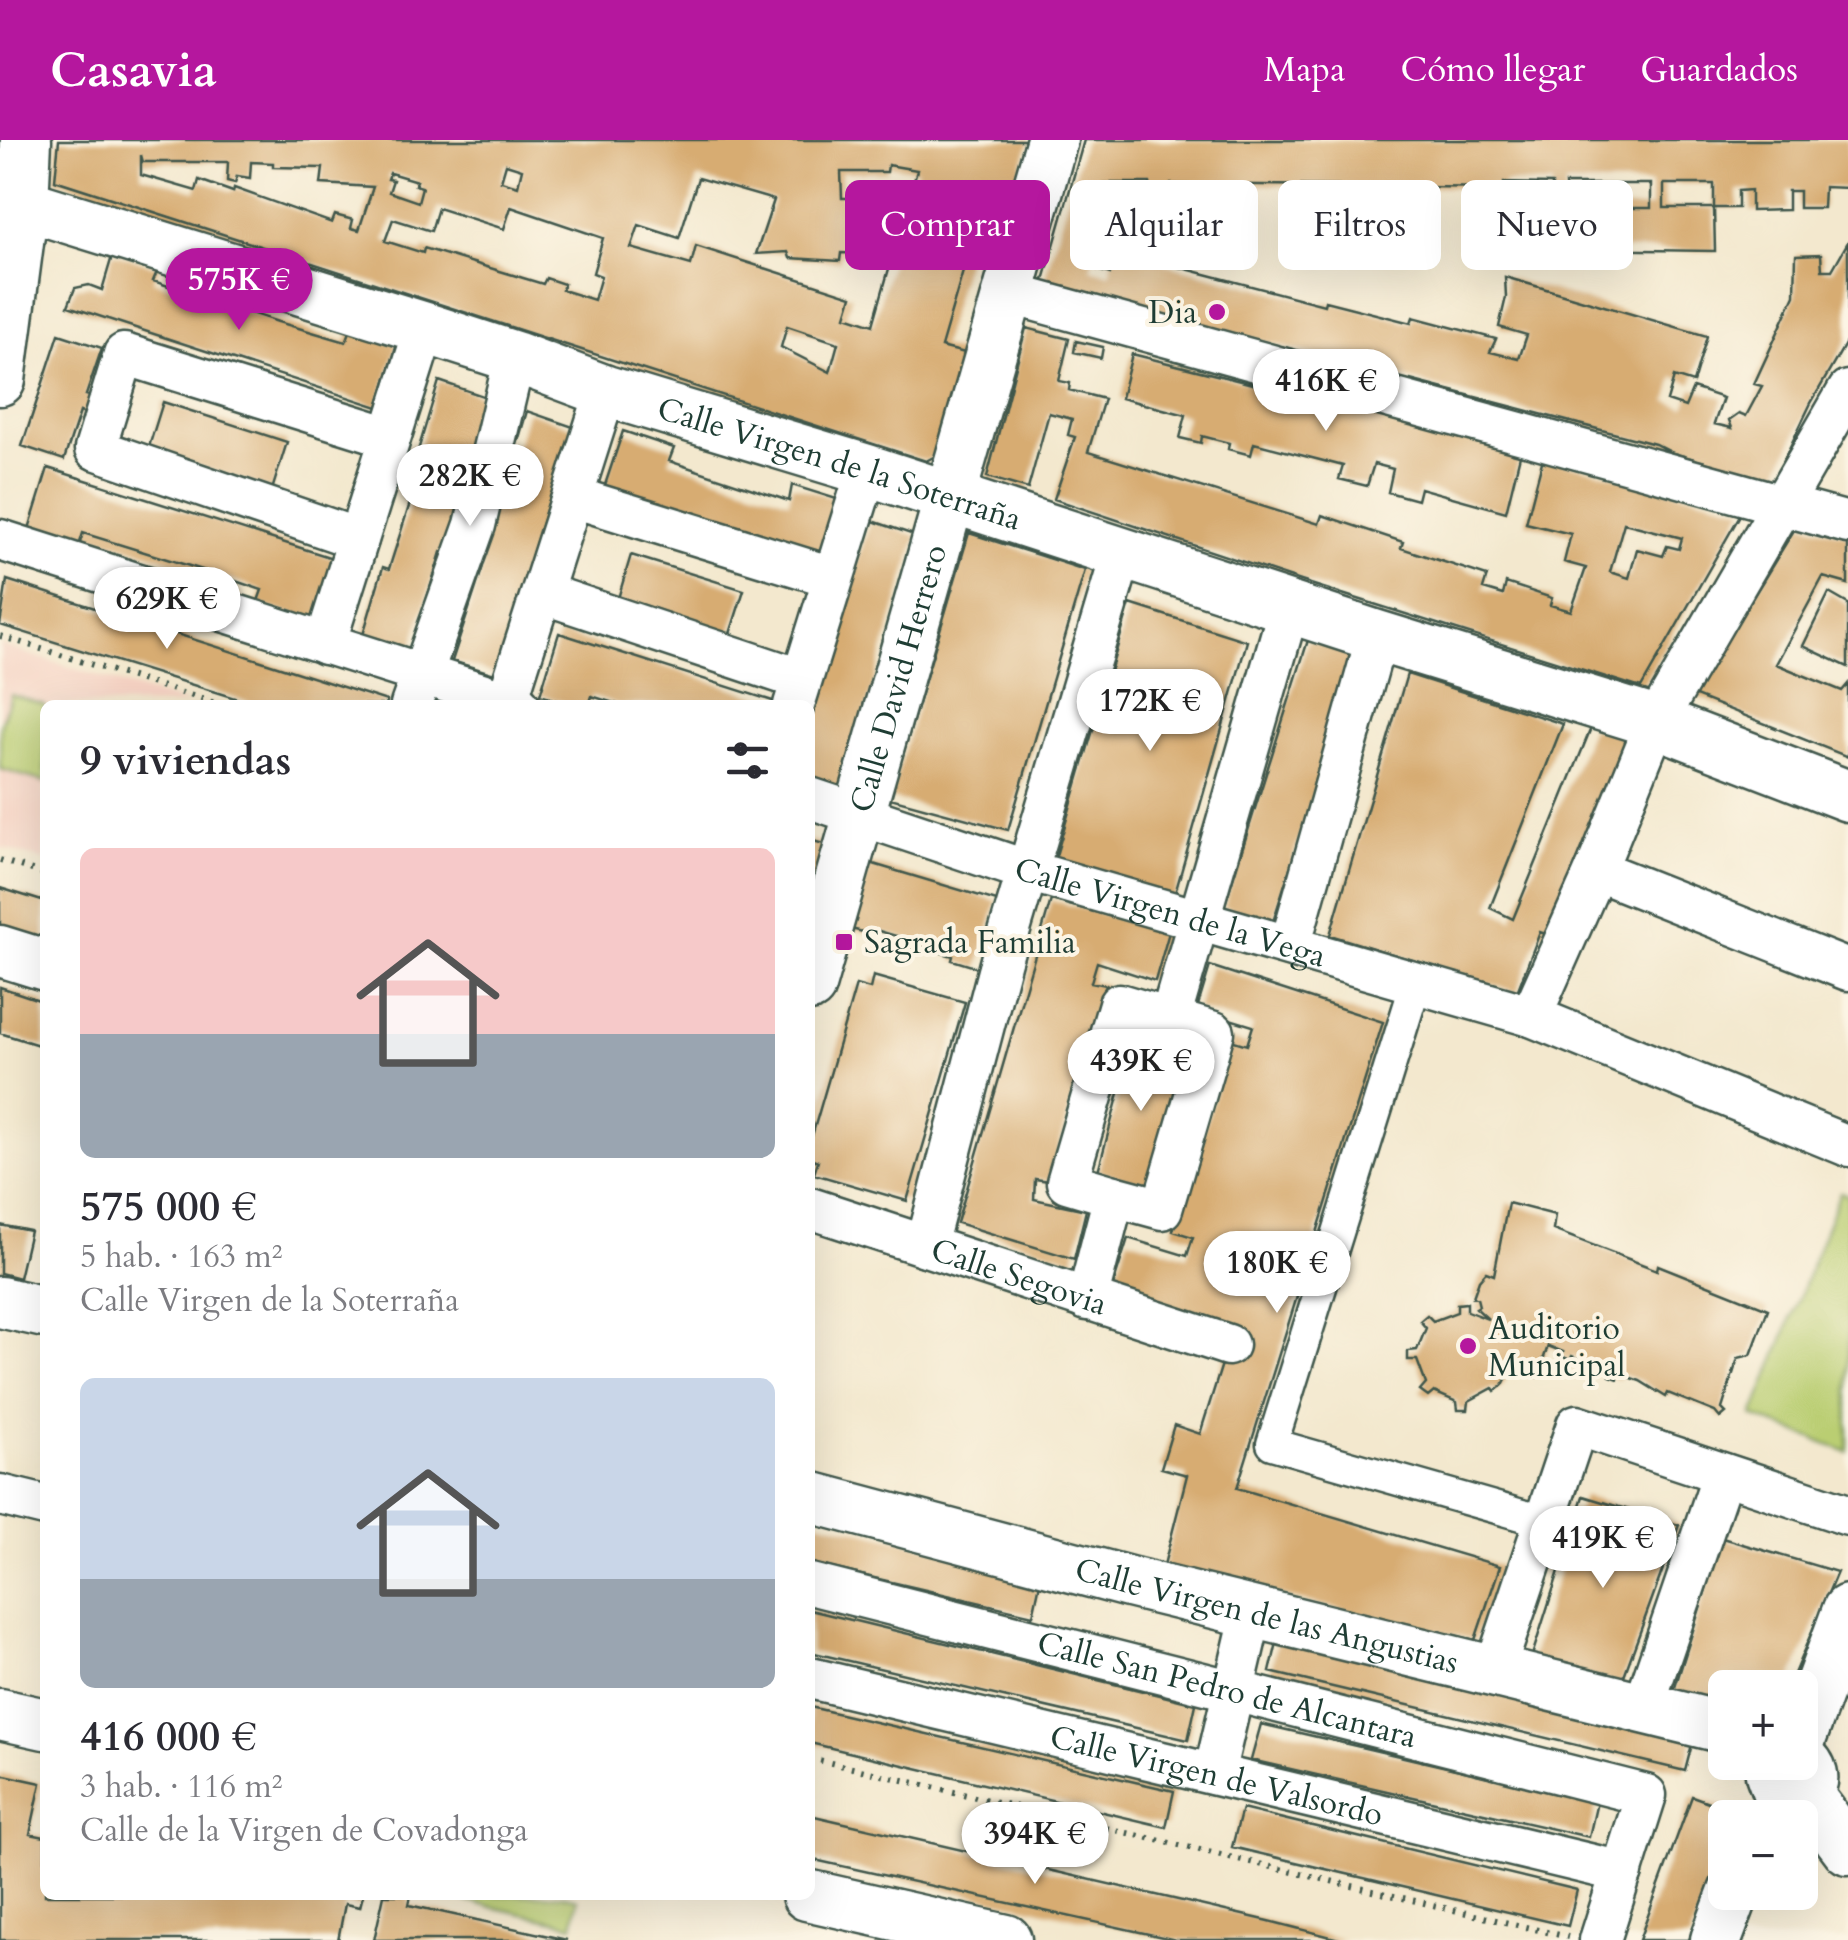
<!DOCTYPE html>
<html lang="es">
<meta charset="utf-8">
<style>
body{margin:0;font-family:Cardo,serif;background:#f7f7f7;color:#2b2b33;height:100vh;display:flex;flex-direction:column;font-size:38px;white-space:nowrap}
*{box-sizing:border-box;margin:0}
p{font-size:32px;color:#7c7c81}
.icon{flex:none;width:55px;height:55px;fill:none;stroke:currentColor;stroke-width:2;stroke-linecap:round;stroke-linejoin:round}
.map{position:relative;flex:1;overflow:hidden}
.side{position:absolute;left:40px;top:560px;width:775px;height:1200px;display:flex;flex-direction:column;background:#fff;border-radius:15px;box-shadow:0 10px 40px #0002}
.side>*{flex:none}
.banner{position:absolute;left:845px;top:40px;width:852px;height:90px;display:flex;gap:20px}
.buttons{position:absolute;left:1708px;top:1530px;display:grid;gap:20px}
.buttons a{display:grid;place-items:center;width:110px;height:110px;border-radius:15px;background:#fff;box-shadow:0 10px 40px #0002;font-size:50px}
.price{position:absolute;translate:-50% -85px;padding:0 22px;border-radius:35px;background:#fff;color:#222;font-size:32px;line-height:65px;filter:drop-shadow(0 2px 5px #0008)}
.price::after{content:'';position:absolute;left:50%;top:60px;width:30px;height:22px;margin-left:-15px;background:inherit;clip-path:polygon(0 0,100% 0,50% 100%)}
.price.active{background:#b5179e;color:#fff}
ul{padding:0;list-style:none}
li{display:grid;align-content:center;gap:20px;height:530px;padding:0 40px}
li span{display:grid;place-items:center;height:310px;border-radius:15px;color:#555}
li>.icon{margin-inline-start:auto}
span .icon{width:180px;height:180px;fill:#fffc;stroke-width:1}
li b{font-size:42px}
h2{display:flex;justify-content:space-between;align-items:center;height:120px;padding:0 40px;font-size:42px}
.pill{padding:0 35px;border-radius:15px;background:#fff;box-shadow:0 10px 40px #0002;font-size:35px;line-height:90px}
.pill.active{background:#b5179e;color:#fff}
header{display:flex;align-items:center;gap:60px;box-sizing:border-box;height:140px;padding:0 50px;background:#b5179e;color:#fff}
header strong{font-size:48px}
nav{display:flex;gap:55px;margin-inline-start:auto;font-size:35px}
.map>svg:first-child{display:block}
.built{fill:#f5d2c3}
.green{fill:#bace72;stroke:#6c8653;stroke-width:2.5}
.building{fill:#d7ac72;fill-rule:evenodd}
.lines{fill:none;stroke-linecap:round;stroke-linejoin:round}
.pedestrian-casing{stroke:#3f574b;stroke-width:35}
.minor-casing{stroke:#3f574b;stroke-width:45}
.tertiary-casing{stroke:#3f574b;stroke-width:55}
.path{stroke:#3f574b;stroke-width:6;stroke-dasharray:2.5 8;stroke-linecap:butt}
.pedestrian{stroke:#fff;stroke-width:30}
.minor{stroke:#fff;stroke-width:40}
.tertiary{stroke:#fff;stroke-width:50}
.poi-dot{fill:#b5179e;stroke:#fcf5e5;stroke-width:4}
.labels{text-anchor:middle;stroke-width:8;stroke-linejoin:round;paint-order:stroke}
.poi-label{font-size:32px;fill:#1f3d34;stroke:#fcf5e5;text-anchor:start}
.street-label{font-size:32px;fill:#1f3d34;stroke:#fcf5e5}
</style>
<header>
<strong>Casavia</strong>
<nav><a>Mapa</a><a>Cómo llegar</a><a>Guardados</a></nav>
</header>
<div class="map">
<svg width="1848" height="1800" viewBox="0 0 1848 1800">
<rect width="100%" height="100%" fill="#fcf5e5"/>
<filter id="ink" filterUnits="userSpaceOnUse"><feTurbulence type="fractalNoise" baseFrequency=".01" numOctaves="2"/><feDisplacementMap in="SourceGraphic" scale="20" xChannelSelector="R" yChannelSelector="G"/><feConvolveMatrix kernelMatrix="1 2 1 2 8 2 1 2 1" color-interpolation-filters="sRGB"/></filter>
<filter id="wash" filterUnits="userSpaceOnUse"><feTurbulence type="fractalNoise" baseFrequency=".0048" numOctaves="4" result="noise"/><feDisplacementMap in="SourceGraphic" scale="40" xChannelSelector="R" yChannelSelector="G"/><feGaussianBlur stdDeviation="2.25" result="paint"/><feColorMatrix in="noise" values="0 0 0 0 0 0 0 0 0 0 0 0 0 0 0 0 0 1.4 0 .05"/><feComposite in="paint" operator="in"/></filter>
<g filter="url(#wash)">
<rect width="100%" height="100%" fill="#f3e8ce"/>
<path class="built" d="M0,505L189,565H45V721L0,707Z"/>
<path class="green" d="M11,555L45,565V642L0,629V586Z
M1840,1052L1848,1055V1312L1753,1276Z
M466,1755H562L578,1759L573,1785L465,1761Z"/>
<g id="blocks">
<path class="building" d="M59,0H1030L1015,46L989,42L941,207L965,213L939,314L926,321L55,40ZM141,15L143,22H228L227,41L235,43L237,36L250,38L251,22L273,23V27L323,28L321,44L373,47L359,90L351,88L353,80L335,75L332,83L234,48L233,52L199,40L196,51L141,35ZM506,24L522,29L518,46L501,41ZM888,25L917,30L873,185L846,176L852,156L696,106L691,125L631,108L639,85L679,98L698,38L774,60L756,114L788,112L790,118L840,121L841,113L863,114L879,58H842L841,32H887ZM390,33L417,41L415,45L422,47L418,62L389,52L393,40L388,39ZM511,67L603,98L593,133L601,136L594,160L562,150L564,144L546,138L543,144L424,108L423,113L385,101L393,79L431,91L438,68L504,89ZM787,186L838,203L830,232L781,207Z
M1084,0H1848V48L1824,47L1823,68H1799V51H1788V70L1751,71V50L1738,51V68H1714L1715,111L1504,108V67L1552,68V44L1504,43V48L1171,44L1167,104L1101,86L1091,128L1110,134L1115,105L1164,117L1163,123L1324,165L1325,161L1411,183L1413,177L1496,199L1490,212L1519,219L1527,195L1499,187L1506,157L1505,137L1707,196L1693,243L1674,237L1667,261L1685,267L1693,248L1723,258L1714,284L1732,288L1729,280L1739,273L1746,276L1762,246L1754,244L1795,155L1796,115L1821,114L1822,130H1832L1848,102V199L1811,263L1773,342L1673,313L1655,304L1043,144ZM1104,43H1150L1154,63L1104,62ZM1565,44H1651V68H1566ZM1664,44H1714V68H1664Z
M113,113L159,127L153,141L278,182L346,202L351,189L397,204L378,267L68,166L75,148L89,145L102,150Z
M1026,188L1069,199L1059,241L1070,243L1069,250L1104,259L1088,312L1319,384L1322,375L1403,402L1401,408L1487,436L1483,449L1503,455L1506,443L1552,458L1550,465L1571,471L1586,428L1564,422L1571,394L1526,383L1543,318L1744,368L1641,548L1301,441L1054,359L1075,297L1068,295L1072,279L1049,273L1028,349L987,337ZM1624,383L1682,398L1679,409L1667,406L1663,416L1637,409L1629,438L1610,432Z
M59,194L102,208L86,255L94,257L88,275L80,272L64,320L22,306Z
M1076,201L1103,207L1101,218L1074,212Z
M1132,214L1521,311L1506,372L1420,348L1417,360L1388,352L1393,329L1374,324L1367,346L1339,339L1343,326L1254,303L1251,315L1228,309L1229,303L1202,296L1201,303L1180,298L1186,275L1121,258Z
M439,241L489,258L457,358L467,363L497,373L527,271L579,289L557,356L551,354L516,466L522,468L501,536L452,521L483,426L441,412L411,510L363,495L383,427L389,429L425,316L417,314Z
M163,262L287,302L272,350L148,310Z
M623,291L674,308L669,321L789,361L792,345L843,361L824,423L603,351Z
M48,328L339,420L320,482L257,464L262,450L209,432L83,393L79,406L29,389Z
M870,380L917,396L842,652L810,641V585Z
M1799,382L1848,395V444L1823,437L1776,524L1842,551L1848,544V617L1693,555Z
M969,393L1085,430L1008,690L890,658Z
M631,415L744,450L729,497L617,462Z
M7,440L387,561L386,565H257L0,485Z
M1829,453L1848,464V527L1803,506Z
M1130,464L1247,501L1172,764L1053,726Z
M559,493L782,564V565H620L592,556L589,565H573L540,555Z
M1308,500L1357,515L1273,782L1224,767Z
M1407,534L1563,584L1490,768L1513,779L1591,588L1641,599L1558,798L1540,792L1517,852L1330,795Z
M810,700L834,707L810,782Z
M870,723L997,761L978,828L952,820L953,816L922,807L921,811L907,808L910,800L876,790L875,795L851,789Z
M0,748L45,762V808L0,793Z
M1051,760L1169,792L1155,841L1097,822L1091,842L1106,845L1049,1041L1035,1039L1034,1059L1086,1070L1074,1119L957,1083Z
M1210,826L1383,882L1237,1348L1500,1426L1475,1500L1163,1429L1187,1335L1161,1328L1174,1285L1200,1294L1228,1205L1111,1152L1128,1098L1187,1116L1193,1097L1173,1091L1231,900L1247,905L1253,886L1197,869Z
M873,836L965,862L907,1061L814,1034L818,1021L810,1018V1003L856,845L870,849Z
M0,847L45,862V907L0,893Z
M1153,900L1173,906L1169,921L1183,924L1150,1045L1098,1031L1132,905L1150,910Z
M1508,1063L1555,1075L1553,1090L1657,1130L1658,1125L1768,1169L1751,1215L1738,1218L1722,1269L1726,1273L1720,1278L1715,1272L1668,1253L1666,1257L1640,1241L1620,1234L1618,1239L1610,1236L1611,1231L1572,1216L1570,1220L1561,1216L1563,1212L1548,1206L1537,1237L1511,1229L1503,1245L1495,1251L1493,1248L1469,1261L1468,1270H1458L1457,1262L1434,1252L1428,1257L1420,1251L1426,1244L1417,1220H1408V1211L1417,1210L1426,1188L1420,1181L1427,1175L1433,1181L1457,1172V1164L1467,1163V1171L1488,1179L1476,1168L1479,1166L1477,1158L1473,1157L1479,1140L1486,1132L1494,1135Z
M0,1085L30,1091L19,1138L0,1133Z
M1583,1356L1679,1385L1621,1544L1529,1525Z
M810,1379L1042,1434L1033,1475L810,1423Z
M1722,1398L1837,1432L1788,1548H1725V1574L1671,1560Z
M810,1470L1196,1564L1188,1600L810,1512Z
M1279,1494L1696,1589L1685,1631L1270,1532Z
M810,1567L1174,1651L1166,1687L810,1603Z
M1261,1584L1597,1662L1589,1697L1251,1620Z
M0,1634L41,1643L30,1694L45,1697V1755H363L360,1767L345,1764L338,1800H0Z
M1692,1656L1736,1672L1734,1678H1725V1702L1689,1800H1639Z
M1242,1669L1577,1750L1568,1786L1232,1707Z
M810,1675L1269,1781L1343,1800H1176L810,1719Z
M384,1755H411L409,1765L567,1800H374Z"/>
</g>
</g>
<g filter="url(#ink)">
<use href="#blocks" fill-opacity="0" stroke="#3f574b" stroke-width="2.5"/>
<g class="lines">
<g class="pedestrian-casing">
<path id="pedestrian" d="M1416,843L1272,1304L1546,1382"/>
</g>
<g class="minor-casing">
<g id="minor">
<path d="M1008,153L1848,383"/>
<path d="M573,357L832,437"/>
<path d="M358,399L95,309L124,214L390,297"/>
<path d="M0,400L519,565"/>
<path d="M542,453L800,539"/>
<path d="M325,504L425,188"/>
<path d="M507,561L606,251"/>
<path d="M411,565L475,385L515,217"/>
<path d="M794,565L867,330"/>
<path id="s1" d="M810,658L1028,731L1531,876L1848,1006"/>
<path d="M1596,730L1848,830"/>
<path d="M1290,806L1377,496"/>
<path d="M1531,876L1596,730L1656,582L1848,251"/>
<path d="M1114,1056L1162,1069L1214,892L1170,879"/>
<path id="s2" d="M810,1068L1228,1205"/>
<path d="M926,1106L1001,820L1122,413"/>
<path d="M1087,1160L1114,1056L1067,1042L1119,864L1170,879L1289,468"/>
<path d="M0,1355L45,1366"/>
<path id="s3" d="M810,1444L1646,1655L1600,1800"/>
<path d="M1494,1532L1577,1285L1848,1375"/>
<path id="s4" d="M810,1538L1622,1732"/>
<path d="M1643,1568L1723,1334"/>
<path d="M1214,1634L1252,1472"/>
</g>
</g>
<g class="tertiary-casing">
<g id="tertiary">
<path id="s5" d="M0,54L23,64L425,188L515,217L606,251L867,330L1377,496L1656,582L1848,656"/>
<path d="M0,240L23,64L26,0"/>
<path d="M0,811L45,825"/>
<path id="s6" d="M810,846L1052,0"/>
<path d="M0,1162L45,1172"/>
<path id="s7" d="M810,1357L1129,1442L1725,1588"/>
<path d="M0,1574L45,1584"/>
<path d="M1800,1600L1848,1470"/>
<path d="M1777,1622L1771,1634L1777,1650C1805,1668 1827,1637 1800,1617"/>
<path d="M1805,1652L1848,1709"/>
<path d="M807,1755L1006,1800"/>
<path d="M1716,1800L1734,1752"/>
</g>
</g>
<path class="path" d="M0,496L221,565
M0,720L45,734
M810,1618L1568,1797"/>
<use href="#pedestrian" class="pedestrian"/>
<use href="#minor" class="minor"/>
<use href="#tertiary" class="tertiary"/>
</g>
</g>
<g class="poi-dot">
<circle cx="1217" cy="172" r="10"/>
<rect x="834" y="792" width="20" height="20" rx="5"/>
<circle cx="1468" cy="1206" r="10"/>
</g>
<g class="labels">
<g class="poi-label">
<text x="1197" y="183" text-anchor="end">Dia</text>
<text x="864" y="813">Sagrada Familia</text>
<text x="1488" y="1199">Auditorio<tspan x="1488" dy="37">Municipal</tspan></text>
</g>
<g class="street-label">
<text dy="11" stroke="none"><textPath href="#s5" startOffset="882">Calle Virgen de la Soterraña</textPath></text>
<text dy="11" stroke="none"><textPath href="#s6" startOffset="320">Calle David Herrero</textPath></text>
<text dy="11" stroke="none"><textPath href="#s1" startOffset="378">Calle Virgen de la Vega</textPath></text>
<text dy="11" stroke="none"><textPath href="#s2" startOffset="220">Calle Segovia</textPath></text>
<text dy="11" stroke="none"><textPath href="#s7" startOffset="472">Calle Virgen de las Angustias</textPath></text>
<text dy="11" stroke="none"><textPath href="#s3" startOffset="430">Calle San Pedro de Alcantara</textPath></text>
<text dy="11" stroke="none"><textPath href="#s4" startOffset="418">Calle Virgen de Valsordo</textPath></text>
</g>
</g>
</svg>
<div class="buttons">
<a>+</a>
<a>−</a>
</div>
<b class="price active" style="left:239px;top:193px">575K €</b>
<b class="price" style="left:1326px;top:294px">416K €</b>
<b class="price" style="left:470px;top:389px">282K €</b>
<b class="price" style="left:167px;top:512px">629K €</b>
<b class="price" style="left:1150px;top:614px">172K €</b>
<b class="price" style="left:1141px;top:974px">439K €</b>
<b class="price" style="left:1277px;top:1176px">180K €</b>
<b class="price" style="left:1603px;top:1451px">419K €</b>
<b class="price" style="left:1035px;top:1747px">394K €</b>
<div class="banner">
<a class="pill active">Comprar</a>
<a class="pill">Alquilar</a>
<a class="pill">Filtros</a>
<a class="pill">Nuevo</a>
</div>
<section class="side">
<h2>9 viviendas<svg class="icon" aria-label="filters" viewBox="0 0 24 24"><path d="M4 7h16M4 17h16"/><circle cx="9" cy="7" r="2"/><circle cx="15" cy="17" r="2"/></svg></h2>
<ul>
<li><span style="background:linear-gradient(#f6c9c9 60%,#9aa5b1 0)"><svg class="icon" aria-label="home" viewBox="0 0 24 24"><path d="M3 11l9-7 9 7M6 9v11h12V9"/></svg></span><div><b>575 000 €</b><p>5 hab. · 163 m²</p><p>Calle Virgen de la Soterraña</p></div></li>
<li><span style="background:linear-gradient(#c9d6e8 65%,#9aa5b1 0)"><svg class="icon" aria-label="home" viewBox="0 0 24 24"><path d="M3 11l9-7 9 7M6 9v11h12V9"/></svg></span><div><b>416 000 €</b><p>3 hab. · 116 m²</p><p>Calle de la Virgen de Covadonga</p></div></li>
</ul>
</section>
</div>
